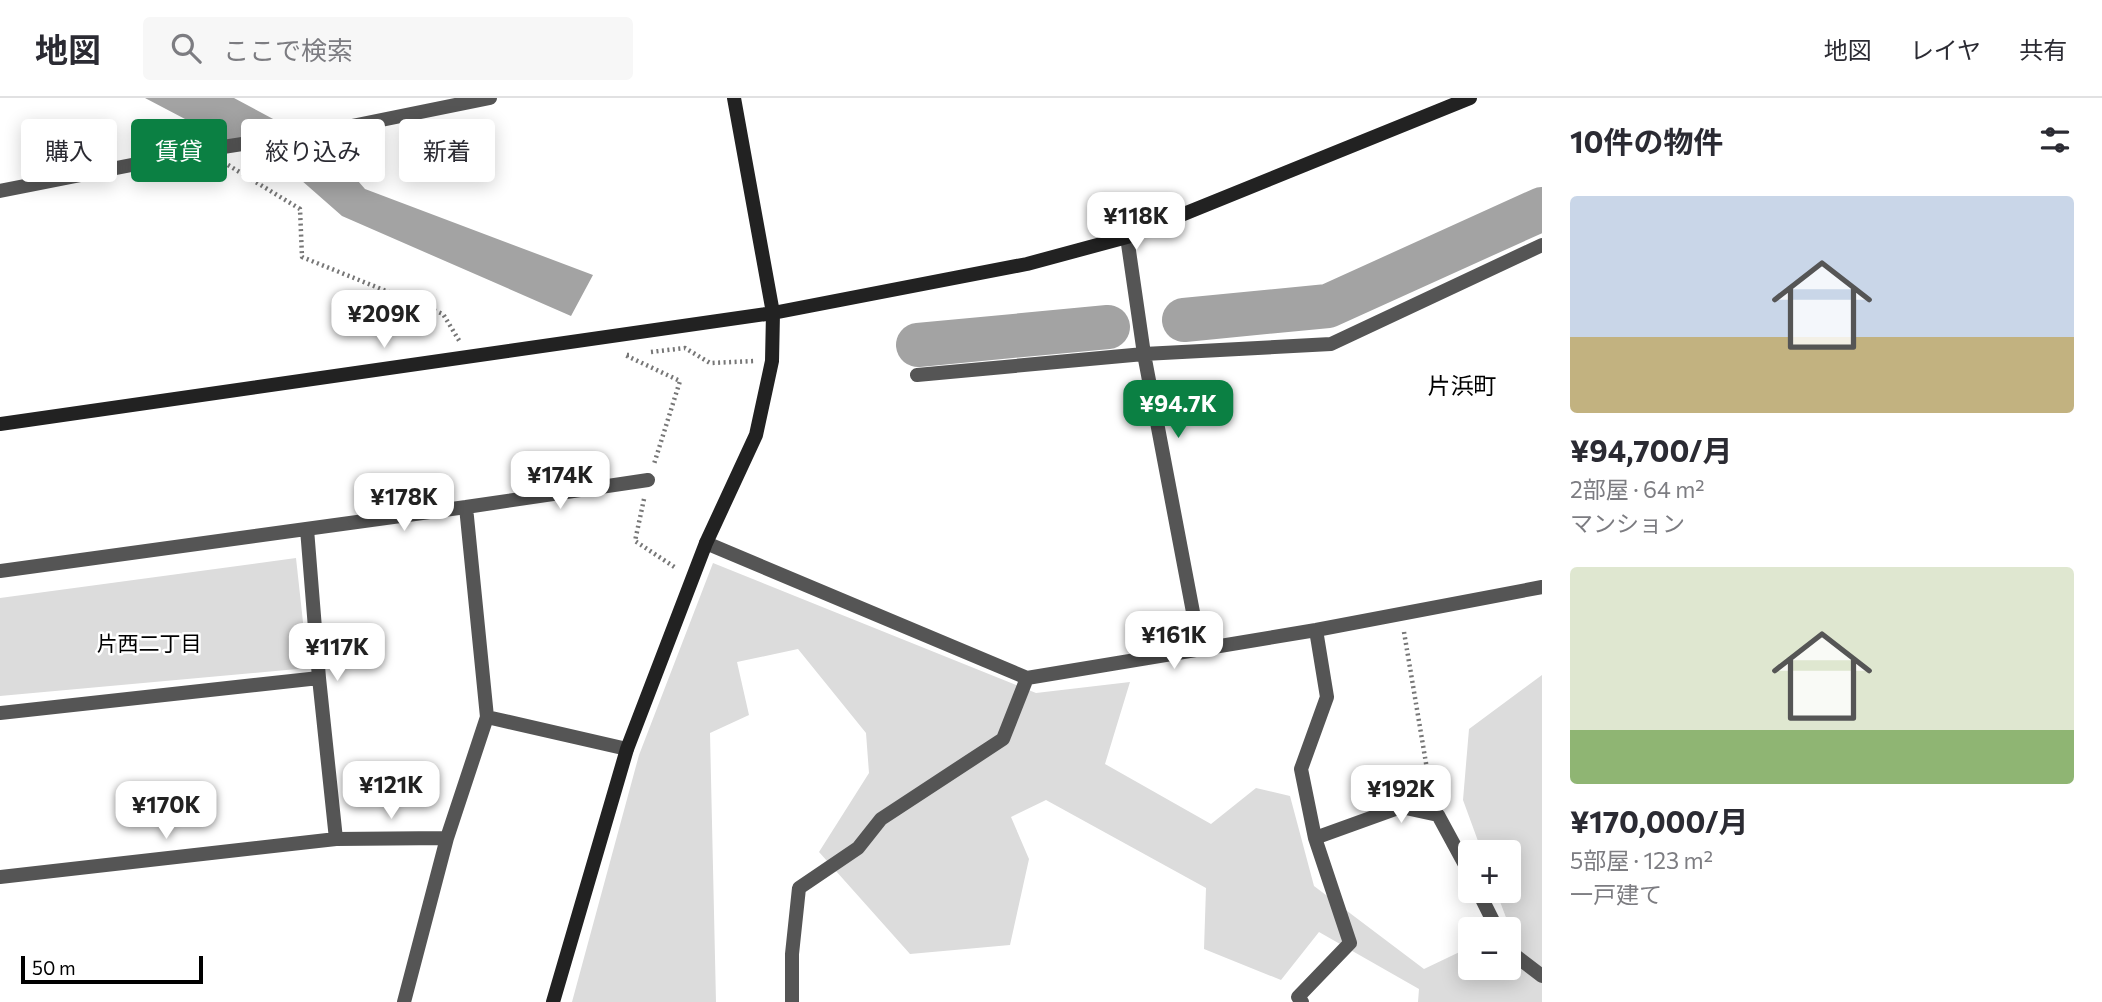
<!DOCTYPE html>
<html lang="ja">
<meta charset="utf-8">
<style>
body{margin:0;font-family:Commissioner,"Noto Sans JP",sans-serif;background:#f7f7f7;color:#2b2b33;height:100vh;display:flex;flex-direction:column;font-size:26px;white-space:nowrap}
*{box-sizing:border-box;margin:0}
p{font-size:23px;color:#7c7c81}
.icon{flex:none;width:38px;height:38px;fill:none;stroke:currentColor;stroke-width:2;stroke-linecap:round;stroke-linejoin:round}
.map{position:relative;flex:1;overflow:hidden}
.sheet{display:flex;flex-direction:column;background:#fff;width:560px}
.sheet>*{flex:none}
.top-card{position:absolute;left:21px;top:21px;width:665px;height:63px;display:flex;gap:14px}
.buttons{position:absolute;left:1458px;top:742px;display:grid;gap:14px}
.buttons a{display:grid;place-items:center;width:63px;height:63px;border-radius:7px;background:#fff;box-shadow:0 4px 18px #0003;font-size:35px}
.scale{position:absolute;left:21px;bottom:18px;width:182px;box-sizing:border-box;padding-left:7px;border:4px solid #000;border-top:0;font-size:19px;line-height:24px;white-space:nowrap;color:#000;-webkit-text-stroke:5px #fff;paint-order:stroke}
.price{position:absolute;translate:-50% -60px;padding:0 16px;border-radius:14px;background:#fff;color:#222;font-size:23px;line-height:46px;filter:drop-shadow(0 2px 4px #0008)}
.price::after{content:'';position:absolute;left:50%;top:42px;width:21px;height:16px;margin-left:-10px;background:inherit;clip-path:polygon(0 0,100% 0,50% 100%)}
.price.current{background:#0b8043;color:#fff}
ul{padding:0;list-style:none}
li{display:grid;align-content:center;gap:14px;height:371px;padding:0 28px}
li span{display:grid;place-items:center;height:217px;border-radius:7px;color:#555}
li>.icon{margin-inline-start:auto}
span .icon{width:126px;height:126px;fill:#fffc;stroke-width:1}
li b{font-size:30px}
h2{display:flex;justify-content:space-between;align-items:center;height:84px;padding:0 28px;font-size:30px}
.chip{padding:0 24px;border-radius:7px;background:#fff;box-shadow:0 4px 18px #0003;font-size:24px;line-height:63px}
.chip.current{background:#0b8043;color:#fff}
header{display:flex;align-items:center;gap:42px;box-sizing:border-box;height:98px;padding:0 35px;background:#fff;border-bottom:2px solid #e1e1e2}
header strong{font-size:33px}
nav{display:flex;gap:38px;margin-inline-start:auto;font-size:24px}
.search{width:490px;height:63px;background:#f7f7f7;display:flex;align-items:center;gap:18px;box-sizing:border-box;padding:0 24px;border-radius:7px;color:#7c7c81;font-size:26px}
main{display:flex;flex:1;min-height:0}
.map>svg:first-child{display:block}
.green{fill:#dcdcdc}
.water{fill:#a3a3a3}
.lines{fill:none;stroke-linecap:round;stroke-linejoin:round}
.river{stroke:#a3a3a3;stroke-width:44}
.path{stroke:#777;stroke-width:4.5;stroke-dasharray:2 3.5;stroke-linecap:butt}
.street{stroke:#555;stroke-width:14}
.secondary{stroke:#222;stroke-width:14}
.labels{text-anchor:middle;stroke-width:5;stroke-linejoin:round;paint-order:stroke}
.neighbourhood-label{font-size:21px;fill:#000;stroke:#fff}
.quarter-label{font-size:23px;fill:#000;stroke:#fff}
</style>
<header>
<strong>地図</strong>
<div class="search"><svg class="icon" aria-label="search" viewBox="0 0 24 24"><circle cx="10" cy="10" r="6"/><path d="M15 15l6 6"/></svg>ここで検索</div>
<nav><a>地図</a><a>レイヤ</a><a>共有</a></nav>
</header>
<main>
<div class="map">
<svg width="1542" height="904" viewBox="0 0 1542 904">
<rect width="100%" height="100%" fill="#fff"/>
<path class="green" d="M296,460L308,570L0,598V500Z
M713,465L1036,595L1130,584L1105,666L1211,726L1256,690L1290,698L1314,788L1424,871L1470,849V870H1508L1510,830L1496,793H1508V754H1482L1463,702L1469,631L1542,577V904H1418L1419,891L1319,834L1281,882L1204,851L1206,790L1046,702L1011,719L1029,761L1010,847L910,856L819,754L869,675L866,635L798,551L737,564L749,617L710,635L716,904H572L639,657Z"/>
<path class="water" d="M145,0H234L331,52L365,91L593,177L571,218L342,118L301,82Z"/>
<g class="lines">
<path class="river" d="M1184,222L1328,208L1542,111
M918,247L1108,229"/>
<path class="path" d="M228,67L300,111L302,159L443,216L460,244
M651,254L685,250L710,265L754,263
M629,257H625L680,283L654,366
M644,401L635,443L676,470
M1404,534L1430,689L1427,697"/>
<path class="street" d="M0,93L223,49L337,31L490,0
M1127,139L1144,256L1200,551
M917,277L1144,256L1331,246L1542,147
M466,409L648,382
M307,431L319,580L336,741
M706,445L1027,580L1316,532L1542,489
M0,473L466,409L487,619L627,651
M0,615L319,580
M1315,740L1401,709L1438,717L1470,776
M0,779L336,741L447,740
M1478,793L1497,831
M1508,852L1542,878
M404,904L447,740L487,619
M792,904V856L799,790L858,750L881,721L1003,641L1027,580
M1302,904L1298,899L1350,845L1315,740L1301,671L1327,599L1316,532"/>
<path class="secondary" d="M0,326L773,215L1027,166L1127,139L1470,0
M553,904L627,651L706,445L756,337L772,263L773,215L734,0"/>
</g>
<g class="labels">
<g class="neighbourhood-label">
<text x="149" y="553">片西二丁目</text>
</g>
<g class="quarter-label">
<text x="1462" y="296">片浜町</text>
</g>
</g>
</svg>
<div class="buttons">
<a>+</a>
<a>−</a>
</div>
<div class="scale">50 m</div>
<b class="price" style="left:1136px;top:154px">¥118K</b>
<b class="price" style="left:384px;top:252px">¥209K</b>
<b class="price current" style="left:1178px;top:342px">¥94.7K</b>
<b class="price" style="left:560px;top:413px">¥174K</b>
<b class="price" style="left:404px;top:435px">¥178K</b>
<b class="price" style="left:1174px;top:573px">¥161K</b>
<b class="price" style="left:337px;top:585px">¥117K</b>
<b class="price" style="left:391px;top:723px">¥121K</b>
<b class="price" style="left:1401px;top:727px">¥192K</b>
<b class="price" style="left:166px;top:743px">¥170K</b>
<div class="top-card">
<a class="chip">購入</a>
<a class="chip current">賃貸</a>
<a class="chip">絞り込み</a>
<a class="chip">新着</a>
</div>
</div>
<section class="sheet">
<h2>10件の物件<svg class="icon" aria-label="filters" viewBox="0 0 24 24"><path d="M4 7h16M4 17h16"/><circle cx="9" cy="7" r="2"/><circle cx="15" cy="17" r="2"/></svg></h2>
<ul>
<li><span style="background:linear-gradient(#c9d6e8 65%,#c2b280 0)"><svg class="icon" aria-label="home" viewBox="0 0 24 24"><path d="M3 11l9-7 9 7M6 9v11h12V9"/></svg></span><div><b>¥94,700/月</b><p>2部屋 · 64 m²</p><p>マンション</p></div></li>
<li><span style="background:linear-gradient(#dfe7d0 75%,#8fb573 0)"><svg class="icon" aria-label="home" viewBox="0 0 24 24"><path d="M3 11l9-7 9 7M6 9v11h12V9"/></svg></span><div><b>¥170,000/月</b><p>5部屋 · 123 m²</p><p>一戸建て</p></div></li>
</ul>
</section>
</main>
